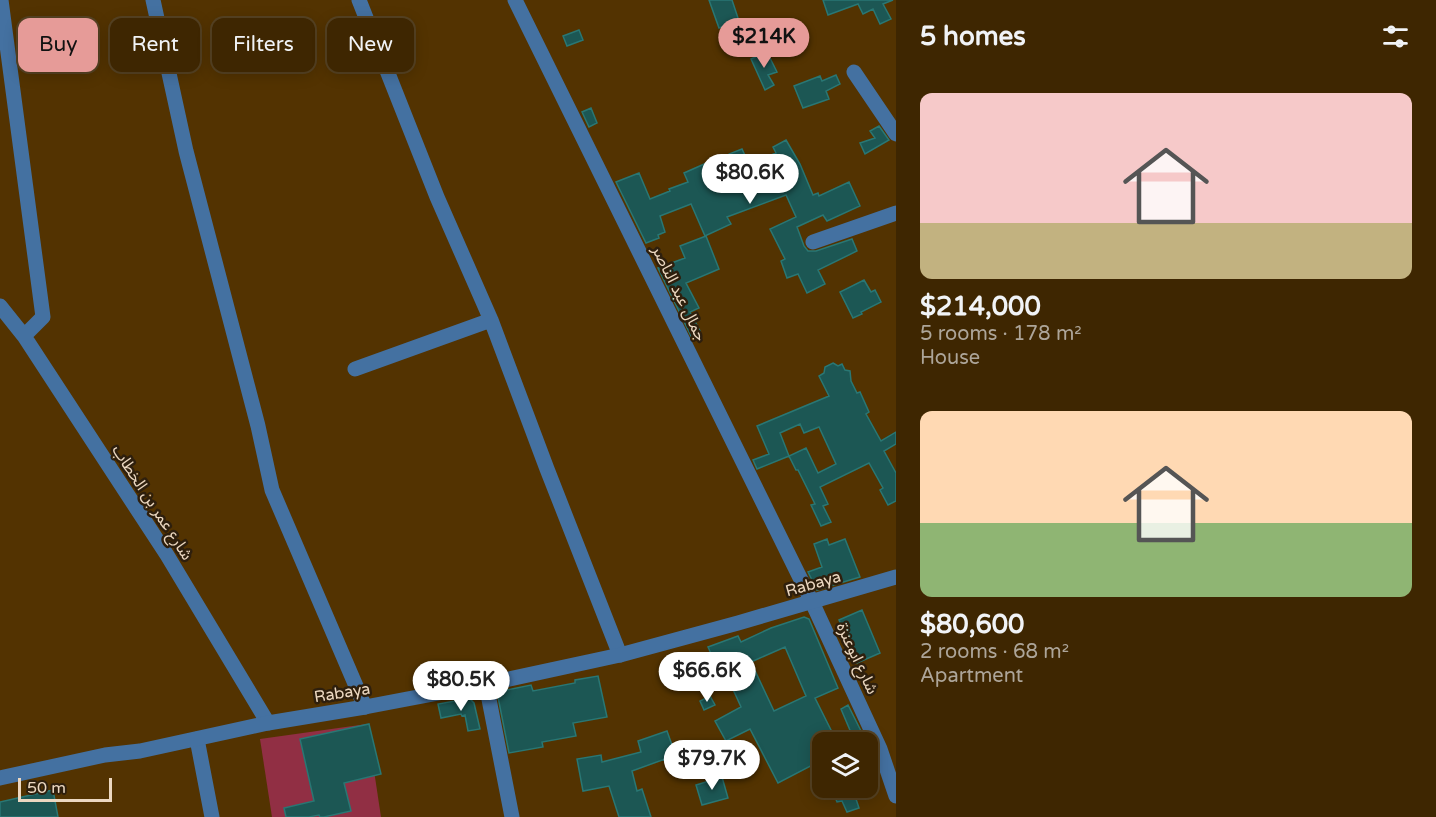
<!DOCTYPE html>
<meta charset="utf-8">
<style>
body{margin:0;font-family:"Varela Round","Noto Sans Arabic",sans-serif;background:#452e0b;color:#f1f3f6;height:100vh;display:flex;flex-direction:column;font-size:22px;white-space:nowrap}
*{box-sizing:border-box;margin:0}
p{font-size:20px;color:#ada599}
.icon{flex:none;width:33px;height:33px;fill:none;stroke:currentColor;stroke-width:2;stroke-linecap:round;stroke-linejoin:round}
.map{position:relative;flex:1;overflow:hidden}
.side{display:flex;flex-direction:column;background:#3e2601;width:540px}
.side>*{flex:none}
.top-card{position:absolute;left:18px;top:18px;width:570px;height:54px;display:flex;gap:12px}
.controls{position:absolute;left:812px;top:732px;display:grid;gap:12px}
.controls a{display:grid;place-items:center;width:66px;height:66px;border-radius:12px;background:#3e2601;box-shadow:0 3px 15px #0003,0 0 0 2px #574323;font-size:30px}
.scale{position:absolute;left:18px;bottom:15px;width:94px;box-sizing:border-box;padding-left:6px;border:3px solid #ecd8c1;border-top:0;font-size:16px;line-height:21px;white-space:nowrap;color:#ecd8c1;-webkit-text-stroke:4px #2e1f0d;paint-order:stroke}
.price{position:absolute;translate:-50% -51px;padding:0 14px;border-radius:21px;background:#fff;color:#222;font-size:20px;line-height:39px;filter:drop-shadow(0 2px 3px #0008)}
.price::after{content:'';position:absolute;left:50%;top:36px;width:18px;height:14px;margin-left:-9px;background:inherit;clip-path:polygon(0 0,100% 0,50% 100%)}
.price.selected{background:#e69b98;color:#111}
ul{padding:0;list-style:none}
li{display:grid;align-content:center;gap:12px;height:318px;padding:0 24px}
li span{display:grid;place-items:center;height:186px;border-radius:12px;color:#555}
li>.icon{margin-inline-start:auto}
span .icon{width:108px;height:108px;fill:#fffc;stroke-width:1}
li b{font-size:26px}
h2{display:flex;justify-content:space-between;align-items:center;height:72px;padding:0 24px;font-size:26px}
.tag{padding:0 21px;border-radius:12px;background:#3e2601;box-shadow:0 3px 15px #0003,0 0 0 2px #574323;font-size:21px;line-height:54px}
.tag.selected{background:#e69b98;color:#111}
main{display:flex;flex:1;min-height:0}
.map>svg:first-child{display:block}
.green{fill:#912f44}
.building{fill:#1c5754;stroke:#297774;stroke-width:1.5;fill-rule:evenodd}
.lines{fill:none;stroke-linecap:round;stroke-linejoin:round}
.minor{stroke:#4471a1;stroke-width:15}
.tertiary{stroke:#4471a1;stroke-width:15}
.labels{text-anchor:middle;stroke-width:5;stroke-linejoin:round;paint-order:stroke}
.street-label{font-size:16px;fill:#ecd8c1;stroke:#2e1f0d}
</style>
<main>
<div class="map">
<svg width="896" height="817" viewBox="0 0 896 817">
<rect width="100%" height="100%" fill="#533301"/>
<path class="green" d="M367,724L381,817H272L260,739Z"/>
<path class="building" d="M709,0H732L739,21L719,28Z
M823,0H893L883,4L891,19L880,24L873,9L863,14L858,4L828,15Z
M579,30L583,40L567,46L563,36Z
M767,52L777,72L768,75L774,85L765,90L751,59Z
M836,75L840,84L826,91L829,99L803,108L794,86L820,76L822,81Z
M591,108L597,123L589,127L582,112Z
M879,126L889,140L865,154L860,143L875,138L870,131Z
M786,140L800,164L813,195L818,193L819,196L849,182L860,206L827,221L823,215L797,227L804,246L808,251H816L852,239L857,251L818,270L825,284L807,293L798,274L787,278L781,261L785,259L770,229L796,217L786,195L727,217L731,224L705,236L691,204L660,216L665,232L658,235L659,238L646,243L616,182L639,173L650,199L670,191L669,189L688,182L684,173L711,161L713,165L725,160L729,154L742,149L749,164L776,153L773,147Z
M706,236L719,269L686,283L699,308L690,312L700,331L691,336L658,268L685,258L680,246Z
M864,280L871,292L875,290L881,302L861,312L862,314L853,318L840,292Z
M833,363L838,366L842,364L845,370L850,371L851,381L857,393L860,392L869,412L866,414L881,441L896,432V444L884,451L896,473V501L888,505L880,490L883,488L869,463L820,487L828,504L823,506L831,522L821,526L811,505L815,504L798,470H796L789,456L806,448L818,473L836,464L819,427L804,433L800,424L780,433L789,456L757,469L753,460L769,454L757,426L829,396L819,376L824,373L825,367Z
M827,539L829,545L845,539L860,577L817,590L808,572L822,567L814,544Z
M862,610L880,653L857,663L839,620Z
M804,617L809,619L838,688L815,698L837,742H822V760L778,783L750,729L726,741L715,721L741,707L726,674L721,676L708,647L738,636L741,642L771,628ZM785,647L806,696L774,711L751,662Z
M598,676L607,717L573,723L576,736L542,742L543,747L509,753L497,692L531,685L533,691L575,683V680Z
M710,696L715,705L704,710L700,701Z
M466,699H470L474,703L480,729L468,731L465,715L462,716L461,714L441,718L438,704Z
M848,705L863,735L866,742H855L841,709Z
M369,724L381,774L344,783L351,811L324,817H320L319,815L309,817H286L284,808L314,801L300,739Z
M667,731L677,759L666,763L665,759L632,771L637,791L642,789L651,817H619L609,786L583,791L577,759L601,755L602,762L641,752L638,741Z
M722,777L728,798L702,805L696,785Z
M837,788H874L855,796L859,808L847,812L842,801L837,802L833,792L838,790Z
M53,790L58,817H0V802Z"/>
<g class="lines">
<path class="minor" d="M1,0L43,317L24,336
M153,0L186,151L258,426L272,490L365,707
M359,0L437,197L491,320L547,469L620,655
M515,0L812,602L880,749L896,796
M854,72L896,134
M813,242L896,213
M0,306L24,336L167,555L268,723
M355,369L491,320
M197,739L212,817"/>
<path class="tertiary" d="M486,684L512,817
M0,778L105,755L140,751L268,723L365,707L486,684L620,655L738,623L896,577"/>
</g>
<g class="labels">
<g class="street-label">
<text transform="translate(680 293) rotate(64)" y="6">جمال عبد الناصر</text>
<text transform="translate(153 502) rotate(57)" y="6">شارع عمر بن الخطاب</text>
<text transform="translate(813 583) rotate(-16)" y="6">Rabaya</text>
<text transform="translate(858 658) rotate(65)" y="6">شارع ابوعنزة</text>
<text transform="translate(342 692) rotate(-9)" y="6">Rabaya</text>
</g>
</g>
</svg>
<div class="controls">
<a><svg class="icon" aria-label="layers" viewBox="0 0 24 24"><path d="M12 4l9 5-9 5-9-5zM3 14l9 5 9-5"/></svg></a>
</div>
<div class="scale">50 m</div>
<b class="price selected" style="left:764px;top:69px">$214K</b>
<b class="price" style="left:750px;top:205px">$80.6K</b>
<b class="price" style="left:707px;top:703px">$66.6K</b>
<b class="price" style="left:461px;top:712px">$80.5K</b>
<b class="price" style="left:712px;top:791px">$79.7K</b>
<div class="top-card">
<a class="tag selected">Buy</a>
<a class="tag">Rent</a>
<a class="tag">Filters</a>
<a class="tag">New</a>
</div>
</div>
<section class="side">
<h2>5 homes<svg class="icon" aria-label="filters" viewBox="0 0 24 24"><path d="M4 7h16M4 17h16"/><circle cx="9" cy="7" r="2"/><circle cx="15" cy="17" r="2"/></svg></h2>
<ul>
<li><span style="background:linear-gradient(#f6c9c9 70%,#c2b280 0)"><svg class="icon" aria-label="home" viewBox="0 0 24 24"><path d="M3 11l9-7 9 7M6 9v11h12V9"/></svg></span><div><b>$214,000</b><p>5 rooms · 178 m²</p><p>House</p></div></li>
<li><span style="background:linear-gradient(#ffd9b3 60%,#8fb573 0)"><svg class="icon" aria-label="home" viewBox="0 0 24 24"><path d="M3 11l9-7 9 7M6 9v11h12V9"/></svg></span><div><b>$80,600</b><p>2 rooms · 68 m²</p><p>Apartment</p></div></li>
</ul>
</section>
</main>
